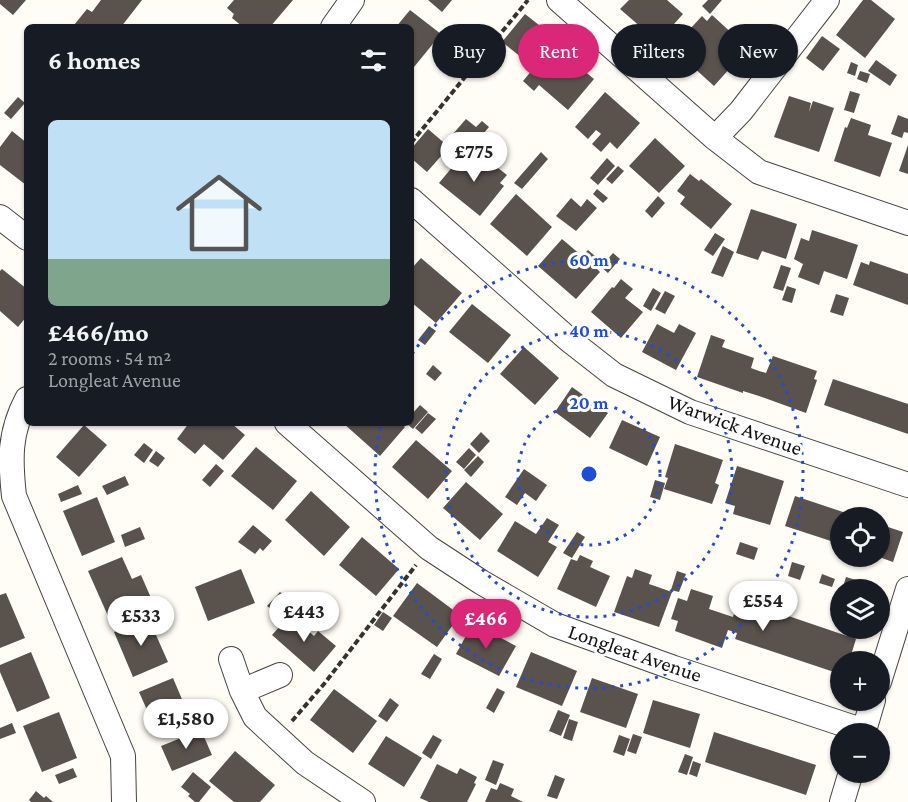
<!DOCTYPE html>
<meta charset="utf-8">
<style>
body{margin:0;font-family:"Crimson Pro",serif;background:#242831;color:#f1f3f6;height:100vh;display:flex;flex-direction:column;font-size:22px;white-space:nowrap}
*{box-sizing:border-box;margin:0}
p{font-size:20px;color:#9ea1a6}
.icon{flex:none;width:33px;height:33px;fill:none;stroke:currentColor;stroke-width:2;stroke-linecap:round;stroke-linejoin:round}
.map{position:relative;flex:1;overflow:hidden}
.drawer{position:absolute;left:24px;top:24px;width:390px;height:402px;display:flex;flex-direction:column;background:#171b24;border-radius:9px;box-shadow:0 2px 4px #0004}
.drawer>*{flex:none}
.top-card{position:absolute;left:432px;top:24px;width:386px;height:54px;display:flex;gap:12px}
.buttons{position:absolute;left:830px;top:507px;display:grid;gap:12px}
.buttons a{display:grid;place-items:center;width:60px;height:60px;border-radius:50%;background:#171b24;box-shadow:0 2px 4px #0004;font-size:30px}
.price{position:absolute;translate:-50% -51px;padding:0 14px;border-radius:21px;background:#fff;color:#222;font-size:20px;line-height:39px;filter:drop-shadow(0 2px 3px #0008)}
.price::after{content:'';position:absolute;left:50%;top:36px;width:18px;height:14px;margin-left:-9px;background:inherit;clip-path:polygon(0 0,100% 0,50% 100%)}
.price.current{background:#db2777;color:#fff}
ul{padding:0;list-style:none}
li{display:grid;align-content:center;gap:12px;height:318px;padding:0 24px}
li span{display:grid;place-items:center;height:186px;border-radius:9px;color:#555}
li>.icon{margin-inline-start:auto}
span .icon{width:108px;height:108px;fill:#fffc;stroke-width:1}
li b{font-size:26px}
h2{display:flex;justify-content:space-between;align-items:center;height:72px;padding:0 24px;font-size:26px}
.tag{padding:0 21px;border-radius:27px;background:#171b24;box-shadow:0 2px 4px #0004;font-size:21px;line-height:54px}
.tag.current{background:#db2777;color:#fff}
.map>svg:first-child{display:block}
.building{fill:#5a524d}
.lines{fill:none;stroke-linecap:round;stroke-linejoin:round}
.minor-casing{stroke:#444;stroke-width:26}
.path{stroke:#333;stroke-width:4;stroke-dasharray:6 3;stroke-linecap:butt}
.minor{stroke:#fff;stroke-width:24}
.ring{fill:none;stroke:#1d4ed8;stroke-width:3;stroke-dasharray:3 6}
.labels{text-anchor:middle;stroke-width:6;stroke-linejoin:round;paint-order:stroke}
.street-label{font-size:21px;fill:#111;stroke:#fff}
.centre{fill:#1d4ed8;stroke:#fff;stroke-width:3}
.ring-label{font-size:18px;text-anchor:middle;font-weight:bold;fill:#1d4ed8;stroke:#fff;stroke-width:6;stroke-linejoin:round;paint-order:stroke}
</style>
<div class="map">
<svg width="908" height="802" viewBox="0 0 908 802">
<rect width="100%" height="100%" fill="#fffdf5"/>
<path class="building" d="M0,0H26L13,15L0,4Z
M101,0H142L121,27H77L74,25L87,9L92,12Z
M234,0H293L270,27H243L232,18L234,14L227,8Z
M428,0H452L442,12Z
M629,0H667L683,14L658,42L620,9Z
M708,0H722L710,14L702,6Z
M863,0H871L895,19L865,58L836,35Z
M410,10L441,34L414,67L411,64V27H396Z
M525,14L544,29L521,57L502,42Z
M712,15L748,48L714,86L692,66L697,60L677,43L702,16L707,21Z
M822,36L840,49L823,71L806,58Z
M553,45L594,79L568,110L539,85L534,91L523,81Z
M876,60L897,75L890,86L868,71Z
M851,62L858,65L855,76L847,73Z
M860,71L870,74L867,83L857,79Z
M850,91L860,94L854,113L844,110Z
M605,92L640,123L617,149L610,142L601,152L592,144L601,134L600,133L596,130L588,139L575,127Z
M789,96L811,103L809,112L813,101L834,108L819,152L774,137Z
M18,97L25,103L11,119L4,113Z
M898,115L908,119V133L904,132L902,138L891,134Z
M851,118L871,125L868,135L892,143L880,177L834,161L845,127L847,128Z
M466,119L476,127L482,121L489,127L473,146L466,139L462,144L452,135Z
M428,129L449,147L427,172L411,158V149Z
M12,131L27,143L26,185L0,165V147Z
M655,138L685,166L659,193L629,166Z
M908,145V174L899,171Z
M541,152L548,159L522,189L514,183Z
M464,153L483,168L489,161L507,175L500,183L504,186L480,216L439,183Z
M607,158L615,166L598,185L590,178Z
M618,166L624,171L612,184L606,179Z
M690,174L699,181L701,179L732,204L711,229L680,204L685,197L677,191Z
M597,189L608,198L603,203L593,194Z
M516,194L552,227L527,256L490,224Z
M658,196L665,203L652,218L645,211Z
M571,198L581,207L587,199L597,208L576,231L556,216Z
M751,209L797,224L786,259L762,251L758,260L736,253Z
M812,230L858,245L847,279L824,271L819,285L798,277L803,264L794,259L801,238L809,241Z
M715,233L725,239L713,256L704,250Z
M562,239L582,256L588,250L603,263L597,269L600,272L576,299L538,266Z
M723,246L734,252L723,277L711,273Z
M613,253L620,259L608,273L601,267Z
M421,258L462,293L436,323L411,302V269Z
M870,261L908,274V305L853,285L861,262L869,265Z
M781,265L791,268L783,291L773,288Z
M2,269L27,289V316L18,327L0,311V271Z
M621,279L633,289L625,298L643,312L621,338L591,312L612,287L614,288Z
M787,286L796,289L792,303L782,300Z
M653,288L661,293L651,311L643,306Z
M665,291L675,296L665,314L655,309Z
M836,294L849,298L843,316L830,312Z
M472,304L511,335L488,363L449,332Z
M657,324L674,333L679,324L696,333L676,370L642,352Z
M429,326L436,331L425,345L418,340Z
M711,335L725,340L722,347L754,358L751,368L759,371L766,373L773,356L817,371L814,379L817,380L806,413L759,396L743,391V393L697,377Z
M524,347L559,378L535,405L500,374Z
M433,365L442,373L435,381L426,374Z
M833,379L908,404V434L824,405Z
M572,387L608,413L590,438L555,412Z
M420,405L428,412L413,429L406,423H411V415Z
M428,413L436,419L422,434L415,428Z
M622,420L660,437L647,466L609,448Z
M189,423H231L245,435L223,460L204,444L195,454L177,439Z
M343,423H401L405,427L380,456Z
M84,425L107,445L79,477L56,457Z
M481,432L490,441L479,453L470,444Z
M416,440L452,471L428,499L392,467Z
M144,443L153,450L144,463L134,455Z
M675,444L723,460L715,483L719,485L712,504L664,489L668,478L665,477Z
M256,447L297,481L273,510L231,476Z
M469,448L476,455L464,469L456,462Z
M156,451L165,458L158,467L149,461Z
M478,456L484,462L471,477L464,470Z
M216,464L224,471L210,487L202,480Z
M737,466L784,481L770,525L733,514L735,506L725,503Z
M524,469L547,485L536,501L525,493L517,505L505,497Z
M125,476L129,485L107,495L102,486Z
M655,480L665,483L660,500L650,497Z
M466,482L503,514L480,540L443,508Z
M78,485L82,494L61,502L58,494Z
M311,491L350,527L324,556L285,520Z
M795,496L843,512L857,518H840V544L785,526Z
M97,497L115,542L82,556L63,511Z
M547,518L559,525L548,542L557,547L538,577L497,551L515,521L536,534Z
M879,524L903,532L893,562L879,557Z
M253,525L272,541L263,551L260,548L255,554L238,542Z
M140,527L145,539L125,547L121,535Z
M577,532L585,537L572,558L563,553Z
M362,537L399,569L376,596L339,565Z
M740,542L758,548L754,560L736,554Z
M580,555L593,561L590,567L610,576L596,607L557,589L571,559L577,561Z
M122,557L132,579L141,575L151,598L108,616L88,571Z
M792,562L805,566L800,580L788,576Z
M241,569L255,603L208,621L195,587Z
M635,569L652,575L649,584L672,592L659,627L614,612L627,576L632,578Z
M677,571L686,574L679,592L671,590Z
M822,574L835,579L832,587L819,583Z
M846,577L856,580L855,583L872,590H842Z
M417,583L460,615L437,647L393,616Z
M691,589L713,596L709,609L733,617L737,604L746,607L747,602L856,639L849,662H840V674L735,639L737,633L728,630L722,648L675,631L678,621L671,619L678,598L687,601Z
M280,592L287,598L274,612L267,606Z
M6,593L25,638L0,648V595Z
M383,612L392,618L383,631L374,625Z
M290,615L314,636L318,631L336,646L314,672L272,635Z
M148,617L168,662L133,677L114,632Z
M473,623L516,646L499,676L456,654Z
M31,652L50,698L17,712L0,672V665Z
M531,652L577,671L562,706L516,687Z
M434,654L442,659L430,679L421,674Z
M173,678L192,723L159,737L139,692Z
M592,678L638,694L626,728L580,712Z
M497,688L505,692L494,713L486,708Z
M334,689L377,721L353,753L310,720Z
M390,698L399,705L387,722L378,716Z
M653,700L700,714L690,748L643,733Z
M558,710L570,715L561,736L549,731Z
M59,712L77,758L42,772L23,726Z
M569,719L578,722L572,741L563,738Z
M12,723L16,733L0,739V728Z
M201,730L212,755L172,771L161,746Z
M714,732L816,765L806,795L705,762Z
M633,734L642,737L636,754L627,751Z
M433,735L442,740L431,759L422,753Z
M619,735L630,739L624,756L613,752Z
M386,736L422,758L404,787L368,764Z
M235,751L275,785L260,802H234L209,781Z
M685,754L693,757L687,775L678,772Z
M493,760L504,764L496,785L485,780Z
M693,761L701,764L697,777L689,774Z
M437,764L457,774L460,768L477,777L474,783L476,784L467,802H429L420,798Z
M73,768L77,777L59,784L55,775Z
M193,772L211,787L199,802H195L188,796L190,794L181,787Z
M555,775L565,779L557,799L547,796Z
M500,783L514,789L511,796L523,802H485L491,788L497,790Z
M36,791L44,798L46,796L53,802H31L29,800Z"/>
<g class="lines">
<g class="minor-casing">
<path id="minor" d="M559,0L715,138L759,172L908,223
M333,27L352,0
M715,138L741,111L827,0
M411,200L568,339L614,375L690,412L908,485
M0,217L27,238
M27,399C9,433 10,459 14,496L123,756L124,802
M287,423L429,548L481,582L555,625L674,668L864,731
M231,659L242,691L255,717L305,763L363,802
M879,682L908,589
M242,691L280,675
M863,734L873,700
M842,802L851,772"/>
</g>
<path class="path" d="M411,143L528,0
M292,721L324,684L416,565"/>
<use href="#minor" class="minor"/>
</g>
<g class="ring">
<circle cx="589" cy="474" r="71"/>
<circle cx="589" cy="474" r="143"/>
<path d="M412 354A214 214 0 1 1 381 424"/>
</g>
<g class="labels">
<g class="street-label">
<text transform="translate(735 425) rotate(20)" y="7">Warwick Avenue</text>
<text transform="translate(635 653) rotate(19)" y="7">Longleat Avenue</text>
</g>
</g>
<circle cx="589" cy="474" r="9" class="centre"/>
<g class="ring-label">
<text x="589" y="266">60 m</text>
<text x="589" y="337">40 m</text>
<text x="589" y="409">20 m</text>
</g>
</svg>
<div class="buttons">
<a><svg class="icon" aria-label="locate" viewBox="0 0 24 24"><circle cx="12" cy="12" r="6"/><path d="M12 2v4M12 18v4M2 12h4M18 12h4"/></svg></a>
<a><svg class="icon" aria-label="layers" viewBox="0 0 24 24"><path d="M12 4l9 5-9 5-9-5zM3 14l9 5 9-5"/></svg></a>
<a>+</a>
<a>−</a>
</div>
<b class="price" style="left:474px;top:183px">£775</b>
<b class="price" style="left:763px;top:632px">£554</b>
<b class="price" style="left:304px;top:643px">£443</b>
<b class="price" style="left:141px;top:647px">£533</b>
<b class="price current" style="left:486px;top:650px">£466</b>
<b class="price" style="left:186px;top:750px">£1,580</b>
<div class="top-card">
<a class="tag">Buy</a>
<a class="tag current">Rent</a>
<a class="tag">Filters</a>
<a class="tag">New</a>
</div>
<section class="drawer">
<h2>6 homes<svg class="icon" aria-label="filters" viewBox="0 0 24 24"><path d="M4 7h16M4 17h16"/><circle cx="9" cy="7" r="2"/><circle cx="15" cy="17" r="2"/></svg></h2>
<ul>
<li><span style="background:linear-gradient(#bfe0f5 75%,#7fa58c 0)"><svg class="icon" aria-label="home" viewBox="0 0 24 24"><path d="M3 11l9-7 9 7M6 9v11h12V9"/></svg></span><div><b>£466/mo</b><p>2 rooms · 54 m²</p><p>Longleat Avenue</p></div></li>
</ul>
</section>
</div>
